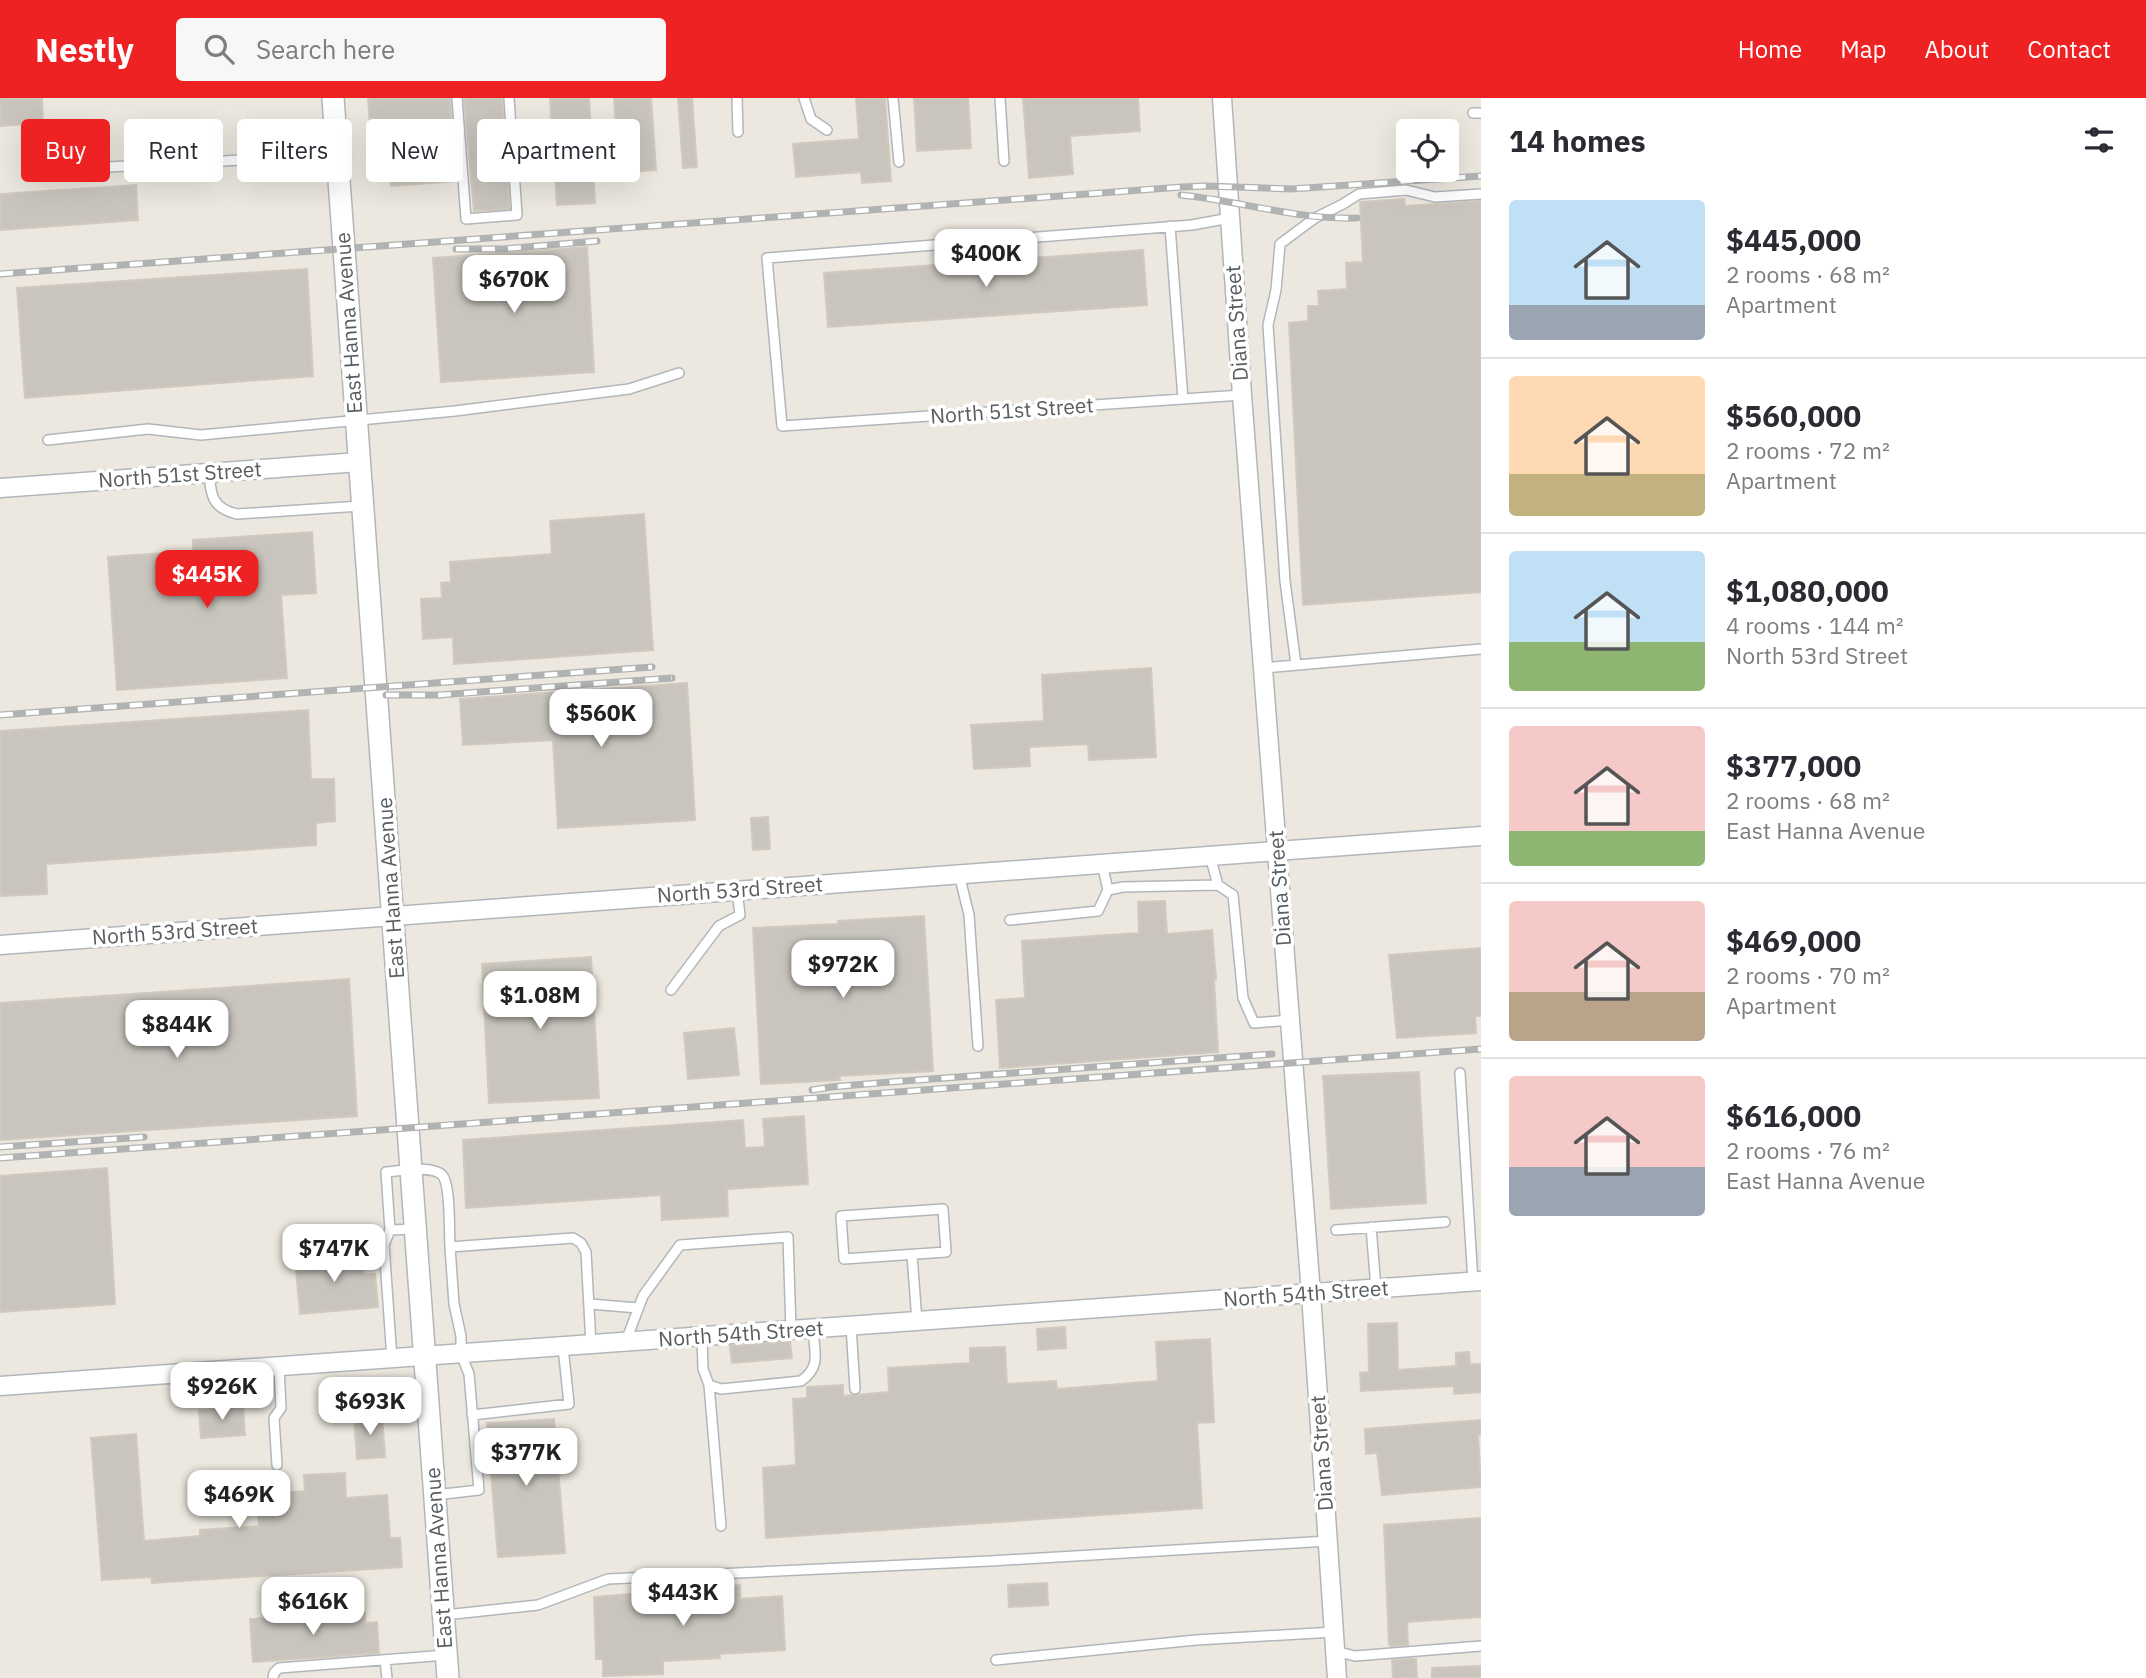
<!DOCTYPE html>
<meta charset="utf-8">
<style>
body{margin:0;font-family:"IBM Plex Sans",sans-serif;background:#f7f7f7;color:#2b2b33;height:100vh;display:flex;flex-direction:column;font-size:26px;white-space:nowrap}
*{box-sizing:border-box;margin:0}
p{font-size:23px;color:#7c7c81}
.icon{flex:none;width:38px;height:38px;fill:none;stroke:currentColor;stroke-width:2;stroke-linecap:round;stroke-linejoin:round}
.map{position:relative;flex:1;overflow:hidden}
.panel{display:flex;flex-direction:column;background:#fff;width:665px}
.panel>*{flex:none}
.top-card{position:absolute;left:21px;top:21px;width:665px;height:63px;display:flex;gap:14px}
.tools{position:absolute;left:1396px;top:21px;display:grid;gap:14px}
.tools a{display:grid;place-items:center;width:63px;height:63px;border-radius:7px;background:#fff;box-shadow:0 7px 28px #0002;font-size:35px}
.price{position:absolute;translate:-50% -60px;padding:0 16px;border-radius:14px;background:#fff;color:#222;font-size:23px;line-height:46px;filter:drop-shadow(0 2px 4px #0008)}
.price::after{content:'';position:absolute;left:50%;top:42px;width:21px;height:16px;margin-left:-10px;background:inherit;clip-path:polygon(0 0,100% 0,50% 100%)}
.price.current{background:#ef2223;color:#fff}
ul{padding:0;list-style:none}
li{display:flex;align-items:center;gap:21px;height:175px;padding:0 28px}
li+li{border-top:2px solid #e1e1e2}
li span{display:grid;place-items:center;flex:none;width:196px;height:140px;border-radius:7px;color:#555}
li>.icon{margin-inline-start:auto}
span .icon{width:84px;height:84px;fill:#fffc;stroke-width:1}
li b{font-size:30px}
h2{display:flex;justify-content:space-between;align-items:center;height:84px;padding:0 28px;font-size:30px}
.tag{padding:0 24px;border-radius:7px;background:#fff;box-shadow:0 7px 28px #0002;font-size:24px;line-height:63px}
.tag.current{background:#ef2223;color:#fff}
header{display:flex;align-items:center;gap:42px;box-sizing:border-box;height:98px;padding:0 35px;background:#ef2223;color:#fff}
header strong{font-size:33px}
nav{display:flex;gap:38px;margin-inline-start:auto;font-size:24px}
.search{width:490px;height:63px;background:#f7f7f7;display:flex;align-items:center;gap:18px;box-sizing:border-box;padding:0 24px;border-radius:7px;color:#7c7c81;font-size:26px}
main{display:flex;flex:1;min-height:0}
.map>svg:first-child{display:block}
.building{fill:#c9c5be;stroke:#d1c9bd;stroke-width:2}
.lines{fill:none;stroke-linecap:round;stroke-linejoin:round}
.service-casing{stroke:#b2b6bb;stroke-width:12}
.minor-casing{stroke:#b2b6bb;stroke-width:21}
.tertiary-casing{stroke:#b2b6bb;stroke-width:24}
.service{stroke:#fff;stroke-width:9}
.minor{stroke:#fff;stroke-width:18}
.tertiary{stroke:#fff;stroke-width:21}
.rail-casing{stroke:#b1b2b2;stroke-width:7}
.rail{stroke:#fff;stroke-width:4.5;stroke-dasharray:13;stroke-linecap:butt}
.labels{text-anchor:middle;stroke-width:7;stroke-linejoin:round;paint-order:stroke}
.street-label{font-size:21px;fill:#585d61;stroke:#fff}
</style>
<header>
<strong>Nestly</strong>
<div class="search"><svg class="icon" aria-label="search" viewBox="0 0 24 24"><circle cx="10" cy="10" r="6"/><path d="M15 15l6 6"/></svg>Search here</div>
<nav><a>Home</a><a>Map</a><a>About</a><a>Contact</a></nav>
</header>
<main>
<div class="map">
<svg width="1481" height="1580" viewBox="0 0 1481 1580">
<rect width="100%" height="100%" fill="#ece8df"/>
<path class="building" d="M0,0H42L43,25L0,28Z
M368,0H450L456,83L391,88L389,56L372,57Z
M464,0H502L510,111L474,113Z
M550,0H589L595,105L557,107Z
M614,0H651L656,72L619,75Z
M678,0H692L697,69L683,70Z
M856,0H885L891,83L862,85L861,74L796,79L793,46L859,41Z
M914,0H968L971,50L917,53Z
M1023,0H1138L1140,33L1070,38L1073,76L1029,80Z
M136,87L138,122L0,132V96Z
M1404,101L1405,108L1481,103V494L1303,507L1289,225L1308,223V208H1319L1318,193L1347,191L1346,165L1363,164L1360,104Z
M587,149L594,274L441,284L433,160Z
M1143,152L1147,207L828,229L824,175Z
M307,171L313,278L25,300L17,190Z
M644,416L653,552L454,566L453,539L423,541L421,501L442,500L441,485L451,484L450,464L552,456L550,423Z
M312,434L316,495L281,497L287,580L117,592L108,459L193,453V442Z
M1151,570L1156,659L1089,662L1088,646L1029,649L1030,668L974,671L971,627L1044,623L1042,577Z
M687,585L695,722L558,730L553,642L463,647L460,601Z
M308,612L311,681H334L335,723L316,725V747L46,766L47,796L0,798V633Z
M768,719L770,751L753,752L751,720Z
M1165,803L1167,836L1212,832L1216,881L1214,882L1218,954L1000,970L996,902L1025,900L1022,843L1139,835L1138,804Z
M924,818L933,973L839,978L840,982L761,986L753,830L838,826V823Z
M1481,850V918H1475L1476,935L1397,940L1389,857Z
M591,859L599,1000L489,1005L482,866Z
M349,881L357,1018L0,1042V905Z
M734,930L739,977L688,981L684,935Z
M1419,974L1426,1105L1331,1111L1323,978Z
M804,1018L808,1086L727,1091L728,1118L662,1122L661,1097L466,1110L463,1042L743,1022L745,1050L765,1049L763,1021Z
M107,1070L115,1206L0,1214V1078Z
M362,1155L364,1177L375,1176L378,1209L300,1216L295,1160Z
M1397,1225L1398,1272L1456,1268V1255L1469,1254L1470,1266H1481V1294L1454,1296V1288L1361,1293L1360,1275L1369,1274L1368,1226Z
M1065,1229L1066,1250L1038,1252L1037,1231Z
M1210,1241L1214,1324L1197,1325L1202,1410L766,1440L763,1370L796,1367L793,1301L807,1300V1289L843,1287V1298L889,1294L888,1270L970,1265V1250L1005,1249L1007,1286L1056,1283L1057,1291L1158,1283L1156,1244Z
M790,1243L792,1260L732,1265L730,1248Z
M243,1309L245,1337L201,1340L199,1312Z
M382,1317L385,1359L357,1361L354,1319Z
M554,1321L565,1455L498,1459L487,1325Z
M1481,1322V1336L1478,1337L1481,1389L1382,1397L1377,1355L1366,1356L1365,1331Z
M136,1336L144,1443L200,1438V1432L259,1428L256,1397L305,1393L304,1377L345,1375L346,1400L387,1397L390,1440H400L402,1469L152,1485L151,1479L102,1482L91,1340Z
M1481,1420V1519L1407,1524L1408,1547L1391,1548L1389,1546L1384,1427Z
M1047,1485L1048,1507L1009,1509L1008,1487Z
M740,1487V1501L782,1498L785,1552L719,1556L720,1560L663,1563V1576L603,1578V1561H596L594,1499Z
M365,1514V1525L377,1524L379,1555L253,1564L250,1521Z
M1409,1561H1416L1417,1580H1393L1392,1562Z
M1481,1568V1580H1432V1570Z"/>
<g class="lines">
<g class="service-casing">
<path id="service" d="M457,0L466,121L517,117L509,0
M737,0L738,34
M804,0L811,21L827,32
M893,0L899,64
M1000,0L1004,63
M1473,15H1481
M89,70L335,57
M1230,120L1192,127L767,160L782,328L1242,297
M1170,128L1183,301
M48,342L148,331L201,337L455,313L629,291L679,275
M209,375C211,398 212,410 237,416L361,408
M1296,567L1285,483L1268,227L1276,192L1280,146L1315,120L1343,106L1359,96L1406,92L1435,99L1481,96
M1263,570L1481,551
M1210,758L1218,787L1233,797L1243,900L1254,925L1290,922
M1102,766L1108,792L1123,789L1218,787
M959,776L969,817L978,948
M1010,822L1098,813L1108,792
M671,892L719,828L740,817L737,792
M1460,975L1473,1184
M943,1111L946,1154L844,1161L841,1118Z
M1371,1129L1376,1190
M390,1132L386,1074C399,1073 432,1067 442,1077C451,1086 449,1134 450,1149
M1336,1132L1445,1124
M912,1157L917,1223
M590,1206L638,1210
M851,1228L855,1291
M702,1238L703,1271L709,1287L721,1291L801,1283C822,1268 814,1254 813,1230
M626,1243L643,1198L680,1147L788,1139L791,1232
M392,1261L384,1147L390,1132L415,1131
M709,1287L721,1428
M472,1317L569,1306L563,1249
M277,1367L274,1320L281,1310L279,1269
M435,1397L479,1392L469,1276L461,1256V1238L454,1206L450,1149L573,1140L581,1145L586,1154L591,1247
M445,1517L538,1507L608,1481L990,1463L1328,1443
M1335,1553L1355,1558L1481,1548
M385,1562L387,1580
M996,1562L1196,1542L1334,1534
M273,1580L274,1575L279,1570L446,1557"/>
</g>
<g class="minor-casing">
<path id="minor" d="M1222,0L1242,297L1311,1196L1337,1580
M0,390L359,364
M0,847L1481,738
M0,1288L1481,1183"/>
</g>
<g class="tertiary-casing">
<path id="tertiary" d="M333,0L448,1580"/>
</g>
<use href="#service" class="service"/>
<use href="#minor" class="minor"/>
<use href="#tertiary" class="tertiary"/>
<g class="rail-casing">
<path id="rail" d="M1181,97C1241,103 1297,122 1357,120
M456,151H503L597,143
M0,176L1182,89L1206,88L1291,91L1481,78
M386,597H439L672,580
M0,617L652,569
M812,992L831,989L890,984L1272,956
M0,1049L144,1039
M0,1060L1481,951"/>
</g>
<use href="#rail" class="rail"/>
</g>
<g class="labels">
<g class="street-label">
<text transform="translate(349 225) rotate(-94)" y="7">East Hanna Avenue</text>
<text transform="translate(1237 225) rotate(-94)" y="7">Diana Street</text>
<text transform="translate(1012 313) rotate(-4)" y="7">North 51st Street</text>
<text transform="translate(180 377) rotate(-4)" y="7">North 51st Street</text>
<text transform="translate(391 790) rotate(-94)" y="7">East Hanna Avenue</text>
<text transform="translate(1280 790) rotate(-94)" y="7">Diana Street</text>
<text transform="translate(740 792) rotate(-4)" y="7">North 53rd Street</text>
<text transform="translate(175 834) rotate(-4)" y="7">North 53rd Street</text>
<text transform="translate(1306 1196) rotate(-4)" y="7">North 54th Street</text>
<text transform="translate(741 1236) rotate(-4)" y="7">North 54th Street</text>
<text transform="translate(1322 1355) rotate(-94)" y="7">Diana Street</text>
<text transform="translate(439 1460) rotate(-94)" y="7">East Hanna Avenue</text>
</g>
</g>
</svg>
<div class="tools">
<a><svg class="icon" aria-label="locate" viewBox="0 0 24 24"><circle cx="12" cy="12" r="6"/><path d="M12 2v4M12 18v4M2 12h4M18 12h4"/></svg></a>
</div>
<b class="price" style="left:986px;top:191px">$400K</b>
<b class="price" style="left:514px;top:217px">$670K</b>
<b class="price current" style="left:207px;top:512px">$445K</b>
<b class="price" style="left:601px;top:651px">$560K</b>
<b class="price" style="left:843px;top:902px">$972K</b>
<b class="price" style="left:540px;top:933px">$1.08M</b>
<b class="price" style="left:177px;top:962px">$844K</b>
<b class="price" style="left:334px;top:1186px">$747K</b>
<b class="price" style="left:222px;top:1324px">$926K</b>
<b class="price" style="left:370px;top:1339px">$693K</b>
<b class="price" style="left:526px;top:1390px">$377K</b>
<b class="price" style="left:239px;top:1432px">$469K</b>
<b class="price" style="left:683px;top:1530px">$443K</b>
<b class="price" style="left:313px;top:1539px">$616K</b>
<div class="top-card">
<a class="tag current">Buy</a>
<a class="tag">Rent</a>
<a class="tag">Filters</a>
<a class="tag">New</a>
<a class="tag">Apartment</a>
</div>
</div>
<section class="panel">
<h2>14 homes<svg class="icon" aria-label="filters" viewBox="0 0 24 24"><path d="M4 7h16M4 17h16"/><circle cx="9" cy="7" r="2"/><circle cx="15" cy="17" r="2"/></svg></h2>
<ul>
<li><span style="background:linear-gradient(#bfe0f5 75%,#9aa5b1 0)"><svg class="icon" aria-label="home" viewBox="0 0 24 24"><path d="M3 11l9-7 9 7M6 9v11h12V9"/></svg></span><div><b>$445,000</b><p>2 rooms · 68 m²</p><p>Apartment</p></div></li>
<li><span style="background:linear-gradient(#ffd9b3 70%,#c2b280 0)"><svg class="icon" aria-label="home" viewBox="0 0 24 24"><path d="M3 11l9-7 9 7M6 9v11h12V9"/></svg></span><div><b>$560,000</b><p>2 rooms · 72 m²</p><p>Apartment</p></div></li>
<li><span style="background:linear-gradient(#bfe0f5 65%,#8fb573 0)"><svg class="icon" aria-label="home" viewBox="0 0 24 24"><path d="M3 11l9-7 9 7M6 9v11h12V9"/></svg></span><div><b>$1,080,000</b><p>4 rooms · 144 m²</p><p>North 53rd Street</p></div></li>
<li><span style="background:linear-gradient(#f6c9c9 75%,#8fb573 0)"><svg class="icon" aria-label="home" viewBox="0 0 24 24"><path d="M3 11l9-7 9 7M6 9v11h12V9"/></svg></span><div><b>$377,000</b><p>2 rooms · 68 m²</p><p>East Hanna Avenue</p></div></li>
<li><span style="background:linear-gradient(#f6c9c9 65%,#b9a48a 0)"><svg class="icon" aria-label="home" viewBox="0 0 24 24"><path d="M3 11l9-7 9 7M6 9v11h12V9"/></svg></span><div><b>$469,000</b><p>2 rooms · 70 m²</p><p>Apartment</p></div></li>
<li><span style="background:linear-gradient(#f6c9c9 65%,#9aa5b1 0)"><svg class="icon" aria-label="home" viewBox="0 0 24 24"><path d="M3 11l9-7 9 7M6 9v11h12V9"/></svg></span><div><b>$616,000</b><p>2 rooms · 76 m²</p><p>East Hanna Avenue</p></div></li>
</ul>
</section>
</main>
